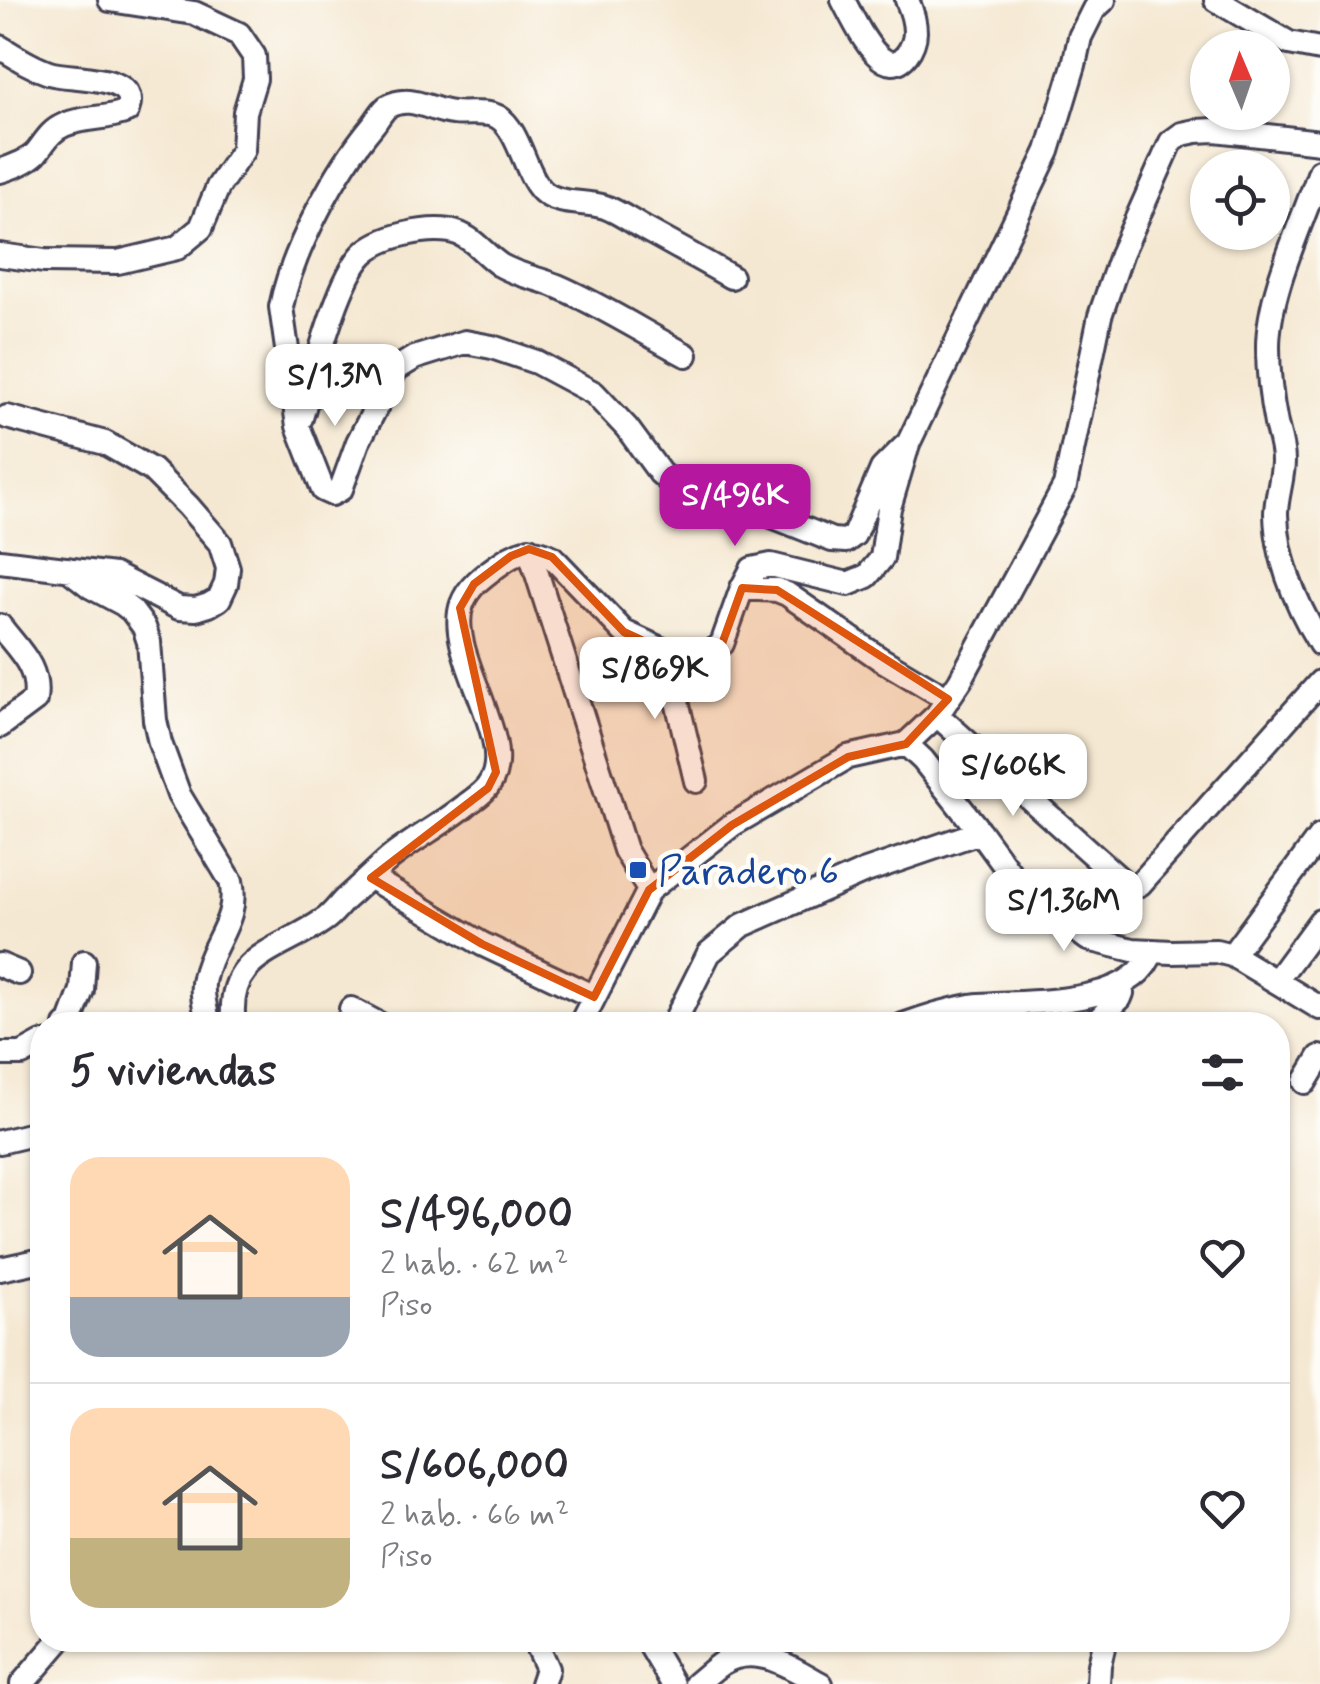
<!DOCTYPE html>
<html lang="es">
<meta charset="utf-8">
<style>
body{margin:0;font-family:Mynerve,sans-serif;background:#f7f7f7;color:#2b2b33;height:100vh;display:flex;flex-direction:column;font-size:38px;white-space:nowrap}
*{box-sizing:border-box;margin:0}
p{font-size:32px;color:#7c7c81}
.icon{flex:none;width:55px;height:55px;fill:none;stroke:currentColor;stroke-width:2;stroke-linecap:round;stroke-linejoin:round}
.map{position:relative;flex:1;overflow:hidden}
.side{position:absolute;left:30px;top:1012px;width:1260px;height:640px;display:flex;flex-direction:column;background:#fff;border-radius:40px;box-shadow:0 2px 8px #0004}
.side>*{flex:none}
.needle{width:65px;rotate:358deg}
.buttons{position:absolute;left:1190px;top:30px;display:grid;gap:20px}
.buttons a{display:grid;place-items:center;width:100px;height:100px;border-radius:50%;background:#fff;box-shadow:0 2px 8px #0004;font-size:50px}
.price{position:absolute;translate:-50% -85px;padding:0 22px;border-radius:20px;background:#fff;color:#222;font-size:32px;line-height:65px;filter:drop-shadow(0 2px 5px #0008)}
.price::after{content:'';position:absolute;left:50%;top:60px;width:30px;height:22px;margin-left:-15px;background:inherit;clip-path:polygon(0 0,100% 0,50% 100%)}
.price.current{background:#b5179e;color:#fff}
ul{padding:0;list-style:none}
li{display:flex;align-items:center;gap:30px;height:250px;padding:0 40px}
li+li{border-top:2px solid #e1e1e2}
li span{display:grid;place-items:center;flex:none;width:280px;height:200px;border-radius:30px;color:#555}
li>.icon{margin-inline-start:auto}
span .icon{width:120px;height:120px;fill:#fffc;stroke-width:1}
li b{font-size:42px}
h2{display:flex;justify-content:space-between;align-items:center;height:120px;padding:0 40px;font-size:42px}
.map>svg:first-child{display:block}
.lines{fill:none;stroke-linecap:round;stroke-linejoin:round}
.minor-casing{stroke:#424052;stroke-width:28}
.minor{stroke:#fff;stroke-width:22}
.marked{fill:#de560e;fill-opacity:0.2;stroke:#de560e;stroke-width:8;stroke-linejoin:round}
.transit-dot{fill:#1a4fb4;stroke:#fdfcf7;stroke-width:4}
.labels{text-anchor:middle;stroke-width:9;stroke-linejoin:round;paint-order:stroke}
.transit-label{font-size:40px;fill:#164399;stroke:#fdfcf7;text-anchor:start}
</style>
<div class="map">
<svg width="1320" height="1684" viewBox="0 0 1320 1684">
<rect width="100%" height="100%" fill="#fdfcf7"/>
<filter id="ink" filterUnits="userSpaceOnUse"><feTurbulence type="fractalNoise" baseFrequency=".01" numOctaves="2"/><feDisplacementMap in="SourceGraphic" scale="20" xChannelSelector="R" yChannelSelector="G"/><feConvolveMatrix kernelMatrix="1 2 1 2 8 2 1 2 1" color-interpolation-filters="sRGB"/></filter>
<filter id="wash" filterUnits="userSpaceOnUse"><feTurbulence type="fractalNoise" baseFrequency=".0048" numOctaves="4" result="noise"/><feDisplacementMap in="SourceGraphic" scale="40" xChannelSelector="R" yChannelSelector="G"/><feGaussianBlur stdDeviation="2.25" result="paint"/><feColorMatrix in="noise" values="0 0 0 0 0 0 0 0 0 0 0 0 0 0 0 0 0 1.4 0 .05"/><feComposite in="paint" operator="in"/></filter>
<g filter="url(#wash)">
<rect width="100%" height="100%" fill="#f5e8d2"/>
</g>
<g filter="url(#ink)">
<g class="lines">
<g class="minor-casing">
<path id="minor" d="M843,0C852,17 868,52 885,61C902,70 915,46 915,32C915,21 911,9 907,0
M1216,0L1289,43L1320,49
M0,47C16,57 31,67 49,73C71,80 142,73 127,111C107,120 84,116 64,125C50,131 45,142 36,153C27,162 12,167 0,171
M1320,171C1302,224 1268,292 1268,347C1268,373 1271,399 1276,424C1279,436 1283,448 1283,461C1283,479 1276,497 1276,514C1277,560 1297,606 1320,644
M0,255L44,261L118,262L177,248L201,228L218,187L243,150L245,112L255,79L254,56L239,34L194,13L110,0
M731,277C703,261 674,245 645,229C632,222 619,212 605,207C587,201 562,205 546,194C526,181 521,131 498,117C486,110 467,115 453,113C430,111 411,93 387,107C382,111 377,120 373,125C336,169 292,251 281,307L298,426L323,490L332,494L341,489L358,442L396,369L414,358L465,342L492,347L536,362L594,393L627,428L660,473L684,494L747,506L832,540L846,541L854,535L882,469L905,446
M301,418C313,379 337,280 363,254C381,236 426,227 450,231C472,235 482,253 500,265C519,276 538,278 557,286C601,305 643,332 686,355
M529,549L625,850L649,890
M0,561L114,575L179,608L196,609L209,605L219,599L226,584L228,568L220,543L188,506L152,470L105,443L7,417
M68,569L91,587L123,604L132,611L144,627L149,642L155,720L160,743L179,795L231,881C240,920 211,942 204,978C200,992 206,1011 209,1025
M742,588L777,590L787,594L879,658L948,699
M0,626C19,651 40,667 35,700L0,726
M665,651L696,781
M937,715L1124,883L1135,886L1140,884L1320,682
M906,744L923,760L980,832L1023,891L1088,939L1133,950L1172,952L1216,951L1232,955L1320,1008
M371,878L482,944L594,997
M1232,955L1320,836
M0,965L19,973
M1276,981L1320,921
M351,1009L381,1025
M66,1025L70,1022L82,990L84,962
M234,1025C224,955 279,952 324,920C332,915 338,906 345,899C360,886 375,871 390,858C414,839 441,825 465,806C472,800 483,794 488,786C521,743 444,655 462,604C468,587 483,576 497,566C518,551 528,545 552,557L624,632L665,651L699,657L711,652L722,644L742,588L752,569L771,565L848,584L867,576L882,558L889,508L908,444L1048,151L1074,65L1080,37L1094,9L1104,0
M580,1025L649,890L732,825L848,757L906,744L937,715L960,681L1065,486L1100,316L1122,252L1171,142L1182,134L1196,131L1215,130L1320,142
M673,1025L709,953L743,925L863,872L980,832
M903,1025C925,1017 947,1010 970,1006C1020,1000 1133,1010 1152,951
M1093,1025L1120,998L1122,993L1117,987
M0,1054H22L42,1043
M1305,1082L1320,1057
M0,1142L42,1132
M0,1269L42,1260
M534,1640L547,1669L542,1684
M647,1640L673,1684
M22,1684L60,1640
M696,1684C705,1677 713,1669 722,1663C757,1642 791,1668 821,1684
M1098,1684L1099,1665L1105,1640"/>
</g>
<use href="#minor" class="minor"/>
</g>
</g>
<path class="marked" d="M529,549L552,557L624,632L665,651L699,657L722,644L742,588L777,590L948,699L906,744L848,757L732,825L649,890L594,997L482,944L371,878L488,788L496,772L460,608L474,584L511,556Z"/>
<rect class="transit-dot" x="628" y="860" width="20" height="20" rx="5"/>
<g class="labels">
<g class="transit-label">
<text x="658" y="884">Paradero 6</text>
</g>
</g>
</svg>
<div class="buttons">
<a><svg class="needle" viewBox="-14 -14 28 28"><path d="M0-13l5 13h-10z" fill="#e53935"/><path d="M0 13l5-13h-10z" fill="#7c7c81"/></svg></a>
<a><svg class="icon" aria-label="locate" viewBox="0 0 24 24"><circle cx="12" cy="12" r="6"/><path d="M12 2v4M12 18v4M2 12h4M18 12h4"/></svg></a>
</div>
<b class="price" style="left:335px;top:429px">S/1.3M</b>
<b class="price current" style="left:735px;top:549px">S/496K</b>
<b class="price" style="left:655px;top:722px">S/869K</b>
<b class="price" style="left:1013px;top:819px">S/606K</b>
<b class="price" style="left:1064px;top:954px">S/1.36M</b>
<section class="side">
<h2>5 viviendas<svg class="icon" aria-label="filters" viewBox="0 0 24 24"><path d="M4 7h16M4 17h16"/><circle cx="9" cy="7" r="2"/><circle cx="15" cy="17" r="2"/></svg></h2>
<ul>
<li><span style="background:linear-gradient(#ffd9b3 70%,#9aa5b1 0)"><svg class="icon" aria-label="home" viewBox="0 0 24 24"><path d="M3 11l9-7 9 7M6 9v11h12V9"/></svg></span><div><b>S/496,000</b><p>2 hab. · 62 m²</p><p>Piso</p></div><svg class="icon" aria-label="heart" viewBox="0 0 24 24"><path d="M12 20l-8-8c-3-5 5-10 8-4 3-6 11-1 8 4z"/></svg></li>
<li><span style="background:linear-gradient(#ffd9b3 65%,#c2b280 0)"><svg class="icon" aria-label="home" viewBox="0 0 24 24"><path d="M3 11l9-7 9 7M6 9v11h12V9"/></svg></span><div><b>S/606,000</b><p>2 hab. · 66 m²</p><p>Piso</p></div><svg class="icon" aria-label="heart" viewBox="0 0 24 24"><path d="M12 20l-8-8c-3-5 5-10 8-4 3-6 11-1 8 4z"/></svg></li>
</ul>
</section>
</div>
